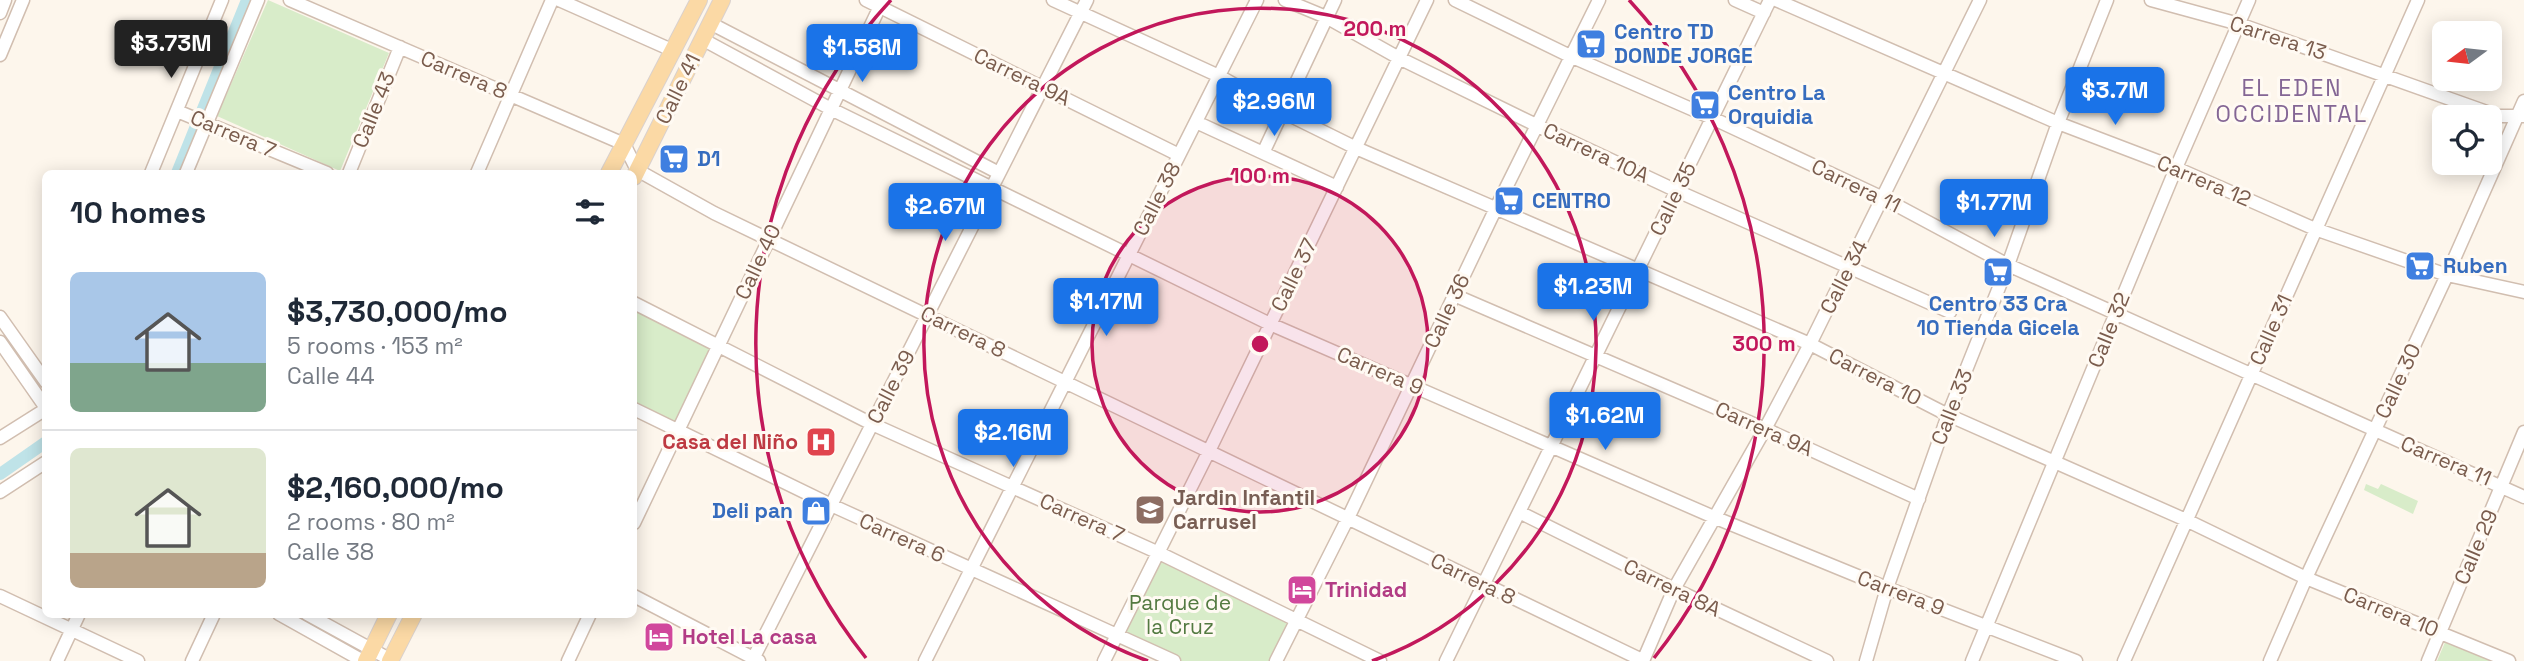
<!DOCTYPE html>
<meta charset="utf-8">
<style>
body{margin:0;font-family:"Space Grotesk",sans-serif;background:#f6f6f7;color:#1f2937;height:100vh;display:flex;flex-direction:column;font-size:26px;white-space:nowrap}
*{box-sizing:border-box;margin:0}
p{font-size:23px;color:#747a83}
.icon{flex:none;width:38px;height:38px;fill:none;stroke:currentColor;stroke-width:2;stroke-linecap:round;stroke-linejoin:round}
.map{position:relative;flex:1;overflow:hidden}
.sheet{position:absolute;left:42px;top:170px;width:595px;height:448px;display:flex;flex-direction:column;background:#fff;border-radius:10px;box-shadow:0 4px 18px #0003}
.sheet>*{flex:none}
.needle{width:46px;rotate:255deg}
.controls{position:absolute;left:2432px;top:21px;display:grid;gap:14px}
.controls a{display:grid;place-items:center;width:70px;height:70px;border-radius:10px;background:#fff;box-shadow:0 4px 18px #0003;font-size:35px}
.price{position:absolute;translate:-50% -60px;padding:0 16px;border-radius:7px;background:#1a73e8;color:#fff;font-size:23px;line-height:46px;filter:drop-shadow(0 2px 4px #0008)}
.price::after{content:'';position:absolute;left:50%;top:42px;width:21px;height:16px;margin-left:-10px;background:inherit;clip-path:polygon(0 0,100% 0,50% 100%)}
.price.selected{background:#222;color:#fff}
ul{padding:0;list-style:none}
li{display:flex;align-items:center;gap:21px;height:175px;padding:0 28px}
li+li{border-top:2px solid #e0e1e3}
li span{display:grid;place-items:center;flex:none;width:196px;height:140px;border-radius:10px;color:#555}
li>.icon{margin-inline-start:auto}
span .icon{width:84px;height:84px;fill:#fffc;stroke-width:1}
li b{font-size:30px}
h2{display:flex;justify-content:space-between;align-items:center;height:84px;padding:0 28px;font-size:30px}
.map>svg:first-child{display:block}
.green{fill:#d8ecc9}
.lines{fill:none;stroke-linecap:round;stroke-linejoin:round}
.canal{stroke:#bfe3e8;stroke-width:12}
.minor-casing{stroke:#d1beb0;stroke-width:15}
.major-casing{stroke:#dad1cd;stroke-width:18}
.minor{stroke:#fff;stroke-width:12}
.major{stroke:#fbd9a5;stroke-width:16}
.ring{fill:none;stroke:#c2185b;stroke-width:3.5}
.labels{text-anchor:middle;stroke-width:6;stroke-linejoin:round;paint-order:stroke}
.shop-label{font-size:21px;font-weight:bold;fill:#366cbe;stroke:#fffaf3;text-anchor:start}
.street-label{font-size:21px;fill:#7a5c4d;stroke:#fffaf3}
.health-label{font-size:21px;font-weight:bold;fill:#be3a42;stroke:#fffaf3;text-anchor:end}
.education-label{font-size:21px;font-weight:bold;fill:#785e54;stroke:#fffaf3;text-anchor:start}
.hotel-label{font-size:21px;font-weight:bold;fill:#b23c85;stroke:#fffaf3;text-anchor:start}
.park-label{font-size:21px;fill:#537a41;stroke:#fffaf3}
.neighbourhood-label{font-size:23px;letter-spacing:2px;fill:#846695;stroke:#fffaf3}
.centre{fill:#c2185b;stroke:#fffaf3;stroke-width:3.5}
.ring-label{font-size:21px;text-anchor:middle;font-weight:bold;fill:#c2185b;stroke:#fffaf3;stroke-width:6;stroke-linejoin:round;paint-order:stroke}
</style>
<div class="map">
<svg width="2524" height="661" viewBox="0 0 2524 661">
<rect width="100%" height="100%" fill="#fdf6ec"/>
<path class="green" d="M268,0L389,53L340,171L217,116Z
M634,306L712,348L676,427L634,405Z
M2366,484L2378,489L2381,484L2418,501L2413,514L2364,490Z
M1159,557L1291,621L1272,661H1176L1121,634Z
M2446,640L2492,661H2437Z"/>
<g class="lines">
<path class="canal" d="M177,173L247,0
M0,474L46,442"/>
<g class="minor-casing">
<path id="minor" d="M290,0L624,144L637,170L714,213L1644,661
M559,0L674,51
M866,0L1179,155
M1053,0L1219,76L1281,111L1356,148L1810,344L1948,415L2186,520L2306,578L2509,661
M1285,0L1326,17L1399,58L1536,125L1677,191L1950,312
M1455,0L1570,56L1712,118L1883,198L2008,265L2524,497
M1735,0L1764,13
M1776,0L2058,123L2176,168L2315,229L2447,275L2524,292
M2151,0L2239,24L2498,116H2524
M0,13L5,0
M710,23L999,173
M702,39L831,109L1270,324L1716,518L1887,588L2076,661
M0,55L23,0
M177,111L327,173
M1196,122L1337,187
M1264,151L1335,0
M151,173L222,0
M186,173L258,0
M349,173L400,47
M477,173L552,0
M1454,295L1765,429L1919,499
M634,303L872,424L1159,553L1380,661
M0,317L46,382
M0,342L46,408
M634,409L831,505L1174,661
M0,438L46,409
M0,492L46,462
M1519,512L1674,589L1827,661
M634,523L883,0
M0,596L138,661
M634,596L759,661
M279,614L363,661
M307,614L391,660
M57,661L79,614
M192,661L214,614
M568,661L590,614
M752,661L1087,0
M925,661L1257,0
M1104,661L1209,451L1427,0
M1276,661L1348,518L1496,208L1599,0
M1446,661L1770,0
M1643,661L1674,589L1765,429L1810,344L1980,0
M1866,661L1887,588L1948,415L2008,265L2058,123L2107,0
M1972,661L2176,168L2249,0
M2124,661L2418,0
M2270,661L2306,578L2447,275L2524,101
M2428,661L2524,432"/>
</g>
<g class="major-casing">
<path id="major" d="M609,173L699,0
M634,177L722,0
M366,661L389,614
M390,661L414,614"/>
</g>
<use href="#minor" class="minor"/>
<use href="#major" class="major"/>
</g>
<circle cx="1260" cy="344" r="168" fill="#c2185b" fill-opacity=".12"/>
<g class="ring">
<circle cx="1260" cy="344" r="168"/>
<path d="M1148 661A336 336 0 1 1 1372 661"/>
<path d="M866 658A504 504 0 0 1 891 0M1629 0A504 504 0 0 1 1654 658"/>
</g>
<defs>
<g id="supermarket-square" transform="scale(1.575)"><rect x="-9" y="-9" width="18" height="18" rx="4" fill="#3f7fe0" stroke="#fffaf3"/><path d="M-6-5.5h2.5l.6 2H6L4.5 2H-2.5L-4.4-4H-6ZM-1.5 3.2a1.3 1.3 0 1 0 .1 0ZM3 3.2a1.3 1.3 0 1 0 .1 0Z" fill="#fff"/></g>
<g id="hospital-square" transform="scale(1.575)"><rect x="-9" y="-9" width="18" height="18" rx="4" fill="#e0444e" stroke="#fffaf3"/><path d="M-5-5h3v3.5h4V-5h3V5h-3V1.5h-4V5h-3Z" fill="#fff"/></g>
<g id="school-square" transform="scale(1.575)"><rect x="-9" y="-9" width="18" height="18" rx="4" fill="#8d6e63" stroke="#fffaf3"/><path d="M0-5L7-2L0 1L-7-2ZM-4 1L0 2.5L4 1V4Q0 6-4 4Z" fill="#fff"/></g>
<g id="shop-square" transform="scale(1.575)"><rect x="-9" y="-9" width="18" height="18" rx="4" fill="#3f7fe0" stroke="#fffaf3"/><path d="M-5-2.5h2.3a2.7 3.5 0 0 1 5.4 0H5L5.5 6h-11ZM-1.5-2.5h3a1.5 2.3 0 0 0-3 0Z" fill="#fff"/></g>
<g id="hotel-square" transform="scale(1.575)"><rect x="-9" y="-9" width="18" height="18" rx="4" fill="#d1479c" stroke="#fffaf3"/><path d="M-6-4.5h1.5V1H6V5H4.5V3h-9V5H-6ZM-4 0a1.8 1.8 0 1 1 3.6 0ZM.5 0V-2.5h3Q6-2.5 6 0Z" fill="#fff"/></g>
</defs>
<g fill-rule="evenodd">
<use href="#supermarket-square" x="1591" y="44"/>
<use href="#supermarket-square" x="1705" y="105"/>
<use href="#supermarket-square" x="674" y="159"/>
<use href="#supermarket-square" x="1509" y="201"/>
<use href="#supermarket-square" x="2420" y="266"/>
<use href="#supermarket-square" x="1998" y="272"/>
<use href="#hospital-square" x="821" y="442"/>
<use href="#school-square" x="1150" y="510"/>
<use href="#shop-square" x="816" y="511"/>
<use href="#hotel-square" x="1302" y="590"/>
<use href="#hotel-square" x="659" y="637"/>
</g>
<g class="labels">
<g class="shop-label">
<text x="1614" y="39">Centro TD<tspan x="1614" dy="24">DONDE JORGE</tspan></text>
<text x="1728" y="100">Centro La<tspan x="1728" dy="24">Orquidia</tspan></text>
<text x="697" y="166">D1</text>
<text x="1532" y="208">CENTRO</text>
<text x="2443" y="273">Ruben</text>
<text x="1998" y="311" text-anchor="middle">Centro 33 Cra<tspan x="1998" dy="24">10 Tienda Gicela</tspan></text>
<text x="793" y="518" text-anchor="end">Deli pan</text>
</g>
<g class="street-label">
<text transform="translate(2278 38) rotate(18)" y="7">Carrera 13</text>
<text transform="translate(464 75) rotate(23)" y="7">Carrera 8</text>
<text transform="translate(1022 77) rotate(26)" y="7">Carrera 9A</text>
<text transform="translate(678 89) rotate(-64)" y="7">Calle 41</text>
<text transform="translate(374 110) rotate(-68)" y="7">Calle 43</text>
<text transform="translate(233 134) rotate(23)" y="7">Carrera 7</text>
<text transform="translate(1596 153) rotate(25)" y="7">Carrera 10A</text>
<text transform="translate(2204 181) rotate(23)" y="7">Carrera 12</text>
<text transform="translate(1856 186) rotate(26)" y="7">Carrera 11</text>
<text transform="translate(1157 199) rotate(-63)" y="7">Calle 38</text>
<text transform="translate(1673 199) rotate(-64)" y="7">Calle 35</text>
<text transform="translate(758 262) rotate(-65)" y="7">Calle 40</text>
<text transform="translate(1294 275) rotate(-64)" y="7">Calle 37</text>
<text transform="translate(1844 277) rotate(-63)" y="7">Calle 34</text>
<text transform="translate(1447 311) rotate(-65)" y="7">Calle 36</text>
<text transform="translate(2109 330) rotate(-68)" y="7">Calle 32</text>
<text transform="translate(2271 330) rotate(-66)" y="7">Calle 31</text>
<text transform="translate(963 332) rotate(26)" y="7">Carrera 8</text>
<text transform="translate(1380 371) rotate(23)" y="7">Carrera 9</text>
<text transform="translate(1875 377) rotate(27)" y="7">Carrera 10</text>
<text transform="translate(2398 381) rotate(-65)" y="7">Calle 30</text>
<text transform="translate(891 387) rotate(-63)" y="7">Calle 39</text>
<text transform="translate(1952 407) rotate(-69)" y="7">Calle 33</text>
<text transform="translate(1764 429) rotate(24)" y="7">Carrera 9A</text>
<text transform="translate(2446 461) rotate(23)" y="7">Carrera 11</text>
<text transform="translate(1082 518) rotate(24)" y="7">Carrera 7</text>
<text transform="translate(902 538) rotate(24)" y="7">Carrera 6</text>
<text transform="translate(2476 547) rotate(-67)" y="7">Calle 29</text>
<text transform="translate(1473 579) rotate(26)" y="7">Carrera 8</text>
<text transform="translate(1672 588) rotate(26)" y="7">Carrera 8A</text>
<text transform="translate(1901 593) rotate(21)" y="7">Carrera 9</text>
<text transform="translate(2391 612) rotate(22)" y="7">Carrera 10</text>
</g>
<g class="health-label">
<text x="798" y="449">Casa del Niño</text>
</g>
<g class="education-label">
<text x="1173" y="505">Jardin Infantil<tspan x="1173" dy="24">Carrusel</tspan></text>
</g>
<g class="hotel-label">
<text x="1325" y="597">Trinidad</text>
<text x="682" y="644">Hotel La casa</text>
</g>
<g class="park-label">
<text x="1180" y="610">Parque de<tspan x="1180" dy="24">la Cruz</tspan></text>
</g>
<g class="neighbourhood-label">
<text x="2292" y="96">EL EDEN<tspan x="2292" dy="26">OCCIDENTAL</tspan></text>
</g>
</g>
<circle cx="1260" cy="344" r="10" class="centre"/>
<g class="ring-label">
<text x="1375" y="36">200 m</text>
<text x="1260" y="183">100 m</text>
<text x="1764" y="351">300 m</text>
</g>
</svg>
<div class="controls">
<a><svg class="needle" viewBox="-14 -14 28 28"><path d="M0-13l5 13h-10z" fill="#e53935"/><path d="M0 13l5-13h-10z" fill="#747a83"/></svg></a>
<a><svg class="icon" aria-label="locate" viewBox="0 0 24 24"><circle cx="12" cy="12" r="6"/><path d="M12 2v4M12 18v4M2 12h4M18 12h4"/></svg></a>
</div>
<b class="price selected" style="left:171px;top:80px">$3.73M</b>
<b class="price" style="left:862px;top:84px">$1.58M</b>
<b class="price" style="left:2115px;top:127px">$3.7M</b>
<b class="price" style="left:1274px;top:138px">$2.96M</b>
<b class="price" style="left:1994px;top:239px">$1.77M</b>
<b class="price" style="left:945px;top:243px">$2.67M</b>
<b class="price" style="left:1593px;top:323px">$1.23M</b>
<b class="price" style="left:1106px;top:338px">$1.17M</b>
<b class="price" style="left:1605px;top:452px">$1.62M</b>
<b class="price" style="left:1013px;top:469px">$2.16M</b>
<section class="sheet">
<h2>10 homes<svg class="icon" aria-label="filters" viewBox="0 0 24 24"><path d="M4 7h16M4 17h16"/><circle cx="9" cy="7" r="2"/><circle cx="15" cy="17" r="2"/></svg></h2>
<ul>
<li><span style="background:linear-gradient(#a9c7e8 65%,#7fa58c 0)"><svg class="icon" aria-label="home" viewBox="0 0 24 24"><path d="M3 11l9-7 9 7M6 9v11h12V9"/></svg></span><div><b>$3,730,000/mo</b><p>5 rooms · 153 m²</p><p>Calle 44</p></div></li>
<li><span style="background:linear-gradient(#dfe7d0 75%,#b9a48a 0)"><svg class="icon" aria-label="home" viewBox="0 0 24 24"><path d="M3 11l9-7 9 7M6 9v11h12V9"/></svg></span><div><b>$2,160,000/mo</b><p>2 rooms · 80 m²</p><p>Calle 38</p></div></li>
</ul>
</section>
</div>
